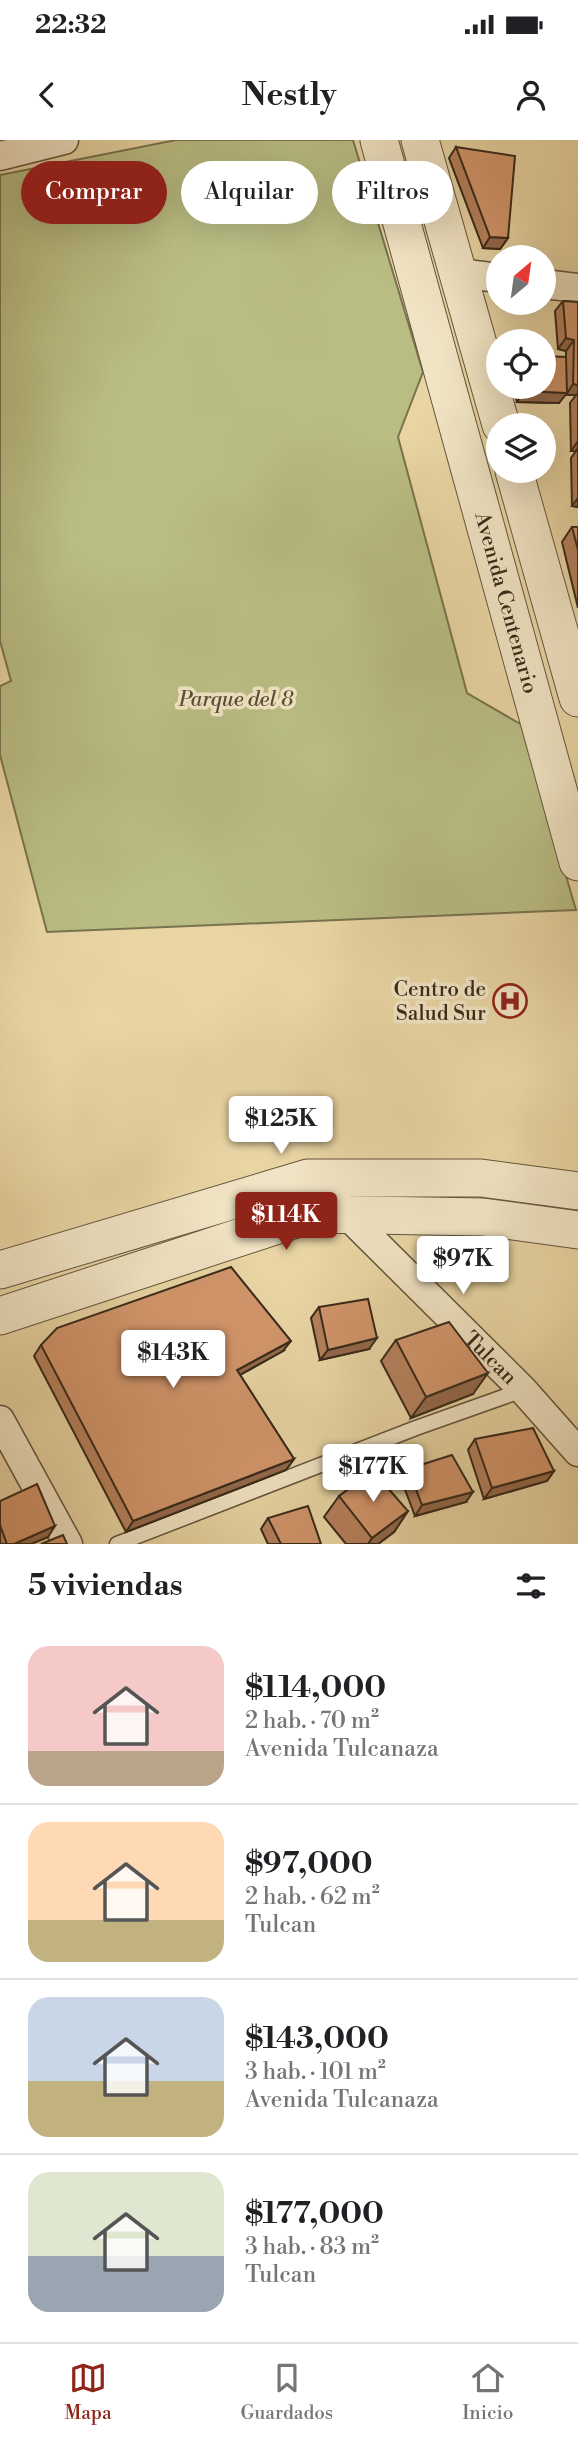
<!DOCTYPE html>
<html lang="es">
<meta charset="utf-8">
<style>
body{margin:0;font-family:"Libre Bodoni",serif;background:#f2f2f2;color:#202124;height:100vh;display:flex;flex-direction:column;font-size:26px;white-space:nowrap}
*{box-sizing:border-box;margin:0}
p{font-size:23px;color:#757577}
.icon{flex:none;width:38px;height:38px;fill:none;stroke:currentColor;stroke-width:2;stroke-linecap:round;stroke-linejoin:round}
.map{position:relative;height:1404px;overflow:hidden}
.drawer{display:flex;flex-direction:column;background:#fff;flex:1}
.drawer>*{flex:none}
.top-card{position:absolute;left:21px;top:21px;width:537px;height:63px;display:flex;gap:14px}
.needle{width:46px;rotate:29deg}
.tools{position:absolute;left:486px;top:105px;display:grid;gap:14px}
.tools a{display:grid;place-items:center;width:70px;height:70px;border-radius:50%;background:#fff;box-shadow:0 7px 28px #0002;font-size:35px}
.price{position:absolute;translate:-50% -60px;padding:0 16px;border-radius:7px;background:#fff;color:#222;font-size:23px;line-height:46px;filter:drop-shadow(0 2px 4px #0008)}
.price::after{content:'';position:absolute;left:50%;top:42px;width:21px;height:16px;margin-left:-10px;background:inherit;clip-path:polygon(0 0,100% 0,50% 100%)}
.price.active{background:#8f2418;color:#fff}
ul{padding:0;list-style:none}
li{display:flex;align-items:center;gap:21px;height:175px;padding:0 28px}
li+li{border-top:2px solid #e0e0e0}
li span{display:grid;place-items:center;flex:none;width:196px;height:140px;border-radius:21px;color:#555}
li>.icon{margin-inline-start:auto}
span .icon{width:84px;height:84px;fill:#fffc;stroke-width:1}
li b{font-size:30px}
h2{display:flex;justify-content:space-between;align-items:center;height:84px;padding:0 28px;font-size:30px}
.tag{padding:0 24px;border-radius:32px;background:#fff;box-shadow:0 7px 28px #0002;font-size:24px;line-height:63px}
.tag.active{background:#8f2418;color:#fff}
.status{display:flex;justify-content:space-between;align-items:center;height:49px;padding:0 35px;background:#fff;direction:ltr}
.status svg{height:19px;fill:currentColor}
header{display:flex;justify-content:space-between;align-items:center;height:91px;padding:0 28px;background:#fff;font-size:32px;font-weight:800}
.dock{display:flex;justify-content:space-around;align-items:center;height:98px;border-top:2px solid #e0e0e0;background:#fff;font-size:19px;color:#757577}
.dock a{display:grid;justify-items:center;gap:4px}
.dock .active{color:#8f2418}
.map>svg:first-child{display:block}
.green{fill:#b9bd84;stroke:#78734e;stroke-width:2}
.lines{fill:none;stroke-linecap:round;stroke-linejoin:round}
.service-casing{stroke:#64543c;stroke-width:17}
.minor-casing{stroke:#64543c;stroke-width:31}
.tertiary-casing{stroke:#64543c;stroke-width:39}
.service{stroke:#f1e4c4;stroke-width:14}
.minor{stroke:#f1e4c4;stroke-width:28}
.tertiary{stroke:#f1e4c4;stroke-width:37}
.wall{fill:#b5805c;stroke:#372919;stroke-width:2}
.shaded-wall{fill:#93684b;stroke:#372919;stroke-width:2}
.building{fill:#d2956b;stroke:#372919;stroke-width:2}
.labels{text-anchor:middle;stroke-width:7;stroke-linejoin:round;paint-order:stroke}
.street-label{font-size:21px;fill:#372919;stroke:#f1e4c4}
.park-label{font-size:21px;font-style:italic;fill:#584e34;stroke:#f1e4c4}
.poi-label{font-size:21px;fill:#372919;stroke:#f1e4c4;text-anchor:end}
</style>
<div class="status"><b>22:32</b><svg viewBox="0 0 49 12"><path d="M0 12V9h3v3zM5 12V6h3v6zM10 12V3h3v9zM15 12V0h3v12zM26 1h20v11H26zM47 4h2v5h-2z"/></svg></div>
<header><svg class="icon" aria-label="back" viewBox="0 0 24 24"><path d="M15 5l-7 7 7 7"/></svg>Nestly<svg class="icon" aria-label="person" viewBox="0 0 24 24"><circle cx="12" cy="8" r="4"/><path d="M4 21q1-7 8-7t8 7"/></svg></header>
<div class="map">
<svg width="578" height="1404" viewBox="0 0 578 1404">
<rect width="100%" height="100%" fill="#e9d5a4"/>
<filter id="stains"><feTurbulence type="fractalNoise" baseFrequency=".00286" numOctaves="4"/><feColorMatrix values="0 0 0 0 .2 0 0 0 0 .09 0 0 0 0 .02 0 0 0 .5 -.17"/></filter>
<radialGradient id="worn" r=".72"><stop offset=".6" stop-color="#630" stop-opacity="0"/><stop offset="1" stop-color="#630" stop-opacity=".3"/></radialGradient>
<path class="green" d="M176,0H353L423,232L398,297L467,553L522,585L576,770L47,792L0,615V546L11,541L0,501V35Z"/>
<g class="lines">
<g class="service-casing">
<path id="service" d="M117,1404L416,1288L523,1250"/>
</g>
<g class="minor-casing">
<g id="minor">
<path d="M0,16L64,0"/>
<path d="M458,133L499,138"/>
<path d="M544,144L578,148"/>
<path id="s1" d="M338,1066L523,1250L578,1312"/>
<path d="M0,1280L68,1404"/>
</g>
</g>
<g class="tertiary-casing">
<g id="tertiary">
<path id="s2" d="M379,0L578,722"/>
<path d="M420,0L501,285"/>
<path d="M514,331L578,558"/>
<path d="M0,1130L308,1038H481L578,1051"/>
<path d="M0,1176L311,1074L483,1077L578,1090"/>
</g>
</g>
<use href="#service" class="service"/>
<use href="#minor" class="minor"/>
<use href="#tertiary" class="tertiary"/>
</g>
<path class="wall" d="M456,7L508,98L500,109L483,108L449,18Z
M563,161L578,162V367L572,366L571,318L576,311H571L570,263L576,255H566V253L559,263L517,262L513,247H544L566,239V211L558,209L555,171Z
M572,387H578V468L562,402Z
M319,1167L369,1209L320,1220L311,1178Z
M396,1200L473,1254L411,1278L381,1221Z
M41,1205L283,1211L240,1235L294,1319L286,1330L126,1392L34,1216Z
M475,1299L554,1331L547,1341L484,1359L468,1310Z
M408,1329L466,1362L415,1376L401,1339Z
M339,1356L408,1371L394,1392L378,1404H346L324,1377Z
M0,1361L48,1397L31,1404H0Z
M268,1378L321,1404H268L261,1389Z"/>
<path class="shaded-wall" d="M490,97L508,98L500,109L483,108Z
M566,198L574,200L566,211L558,209Z
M573,244L578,245V256V253L576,255H566Z
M524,251L567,253L559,263L517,262Z
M578,301V308L576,311H571Z
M578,358V367L572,366Z
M377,1198L369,1209L320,1220L328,1210Z
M291,1201L283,1211L229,1241L237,1230Z
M488,1233L473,1254L411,1278L426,1257Z
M294,1319L286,1330L126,1392L133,1381Z
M554,1331L547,1341L484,1359L492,1348Z
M473,1352L466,1362L415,1376L422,1365Z
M408,1371L394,1392L378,1404H368L372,1398Z
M55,1386L48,1397L31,1404H14Z"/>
<path class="building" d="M456,7L515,16L508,98L490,97Z
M563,161L578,162V245L573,244L574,200L566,198Z
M544,216L566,217L567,253L524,251L523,247H544Z
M572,387H578V410Z
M231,1127L291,1201L237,1230L294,1319L133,1381L41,1205L57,1188Z
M368,1159L377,1198L328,1210L319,1167Z
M449,1182L488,1233L426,1257L396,1200Z
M533,1288L554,1331L492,1348L475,1299Z
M452,1315L473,1352L422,1365L408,1329Z
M373,1331L408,1371L372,1398L339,1356Z
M37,1344L55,1386L14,1404H7L0,1385V1361Z
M308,1366L321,1404H281L268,1378Z
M63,1395L67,1404H41Z"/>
<defs>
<g id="hospital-ring" transform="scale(1.75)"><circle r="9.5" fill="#f1e4c4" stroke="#8f2418" stroke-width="1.5"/><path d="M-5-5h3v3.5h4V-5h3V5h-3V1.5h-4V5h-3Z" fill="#8f2418"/></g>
</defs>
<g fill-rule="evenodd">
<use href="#hospital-ring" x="510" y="861"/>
</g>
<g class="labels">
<g class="street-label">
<text dy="7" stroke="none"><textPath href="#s2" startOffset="480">Avenida Centenario</textPath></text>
<text dy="7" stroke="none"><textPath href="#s1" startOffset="215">Tulcan</textPath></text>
</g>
<g class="park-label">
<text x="236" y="566">Parque del 8</text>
</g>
<g class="poi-label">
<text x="486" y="856">Centro de<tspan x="486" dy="24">Salud Sur</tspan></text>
</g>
</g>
<rect width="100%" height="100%" filter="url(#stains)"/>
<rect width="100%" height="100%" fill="url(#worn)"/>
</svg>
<div class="tools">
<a><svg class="needle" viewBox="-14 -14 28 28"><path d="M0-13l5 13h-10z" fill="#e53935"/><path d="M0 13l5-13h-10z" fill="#757577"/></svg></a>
<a><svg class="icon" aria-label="locate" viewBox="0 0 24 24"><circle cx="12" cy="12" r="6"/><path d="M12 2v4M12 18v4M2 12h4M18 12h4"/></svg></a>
<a><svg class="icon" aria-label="layers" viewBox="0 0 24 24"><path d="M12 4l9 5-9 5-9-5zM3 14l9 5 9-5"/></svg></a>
</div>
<b class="price" style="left:281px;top:1016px">$125K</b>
<b class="price active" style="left:286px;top:1112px">$114K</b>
<b class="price" style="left:463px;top:1156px">$97K</b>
<b class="price" style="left:173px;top:1250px">$143K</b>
<b class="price" style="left:373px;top:1364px">$177K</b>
<div class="top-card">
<a class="tag active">Comprar</a>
<a class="tag">Alquilar</a>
<a class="tag">Filtros</a>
</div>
</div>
<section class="drawer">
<h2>5 viviendas<svg class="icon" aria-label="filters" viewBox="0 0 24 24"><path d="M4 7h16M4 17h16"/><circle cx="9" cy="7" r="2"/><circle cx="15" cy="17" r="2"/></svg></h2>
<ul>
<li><span style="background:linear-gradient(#f6c9c9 75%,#b9a48a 0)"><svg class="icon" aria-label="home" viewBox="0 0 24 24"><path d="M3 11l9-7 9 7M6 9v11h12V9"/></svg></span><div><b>$114,000</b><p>2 hab. · 70 m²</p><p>Avenida Tulcanaza</p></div></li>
<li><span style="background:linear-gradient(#ffd9b3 70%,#c2b280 0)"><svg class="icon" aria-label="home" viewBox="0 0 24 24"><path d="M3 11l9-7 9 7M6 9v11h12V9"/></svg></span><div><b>$97,000</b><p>2 hab. · 62 m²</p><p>Tulcan</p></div></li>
<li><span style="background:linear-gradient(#c9d6e8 60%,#c2b280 0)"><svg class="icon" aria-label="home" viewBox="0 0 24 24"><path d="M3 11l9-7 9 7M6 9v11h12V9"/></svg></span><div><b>$143,000</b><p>3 hab. · 101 m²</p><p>Avenida Tulcanaza</p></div></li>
<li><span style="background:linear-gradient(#dfe7d0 60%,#9aa5b1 0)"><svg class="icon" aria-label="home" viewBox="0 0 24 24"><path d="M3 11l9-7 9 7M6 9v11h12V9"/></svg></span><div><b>$177,000</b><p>3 hab. · 83 m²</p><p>Tulcan</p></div></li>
</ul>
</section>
<nav class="dock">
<a class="active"><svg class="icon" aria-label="map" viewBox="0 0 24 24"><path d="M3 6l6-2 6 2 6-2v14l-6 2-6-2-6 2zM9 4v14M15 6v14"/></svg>Mapa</a>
<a><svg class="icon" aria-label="saved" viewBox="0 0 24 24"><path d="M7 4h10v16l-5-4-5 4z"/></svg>Guardados</a>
<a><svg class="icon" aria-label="home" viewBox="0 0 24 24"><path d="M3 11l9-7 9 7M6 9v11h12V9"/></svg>Inicio</a>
</nav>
